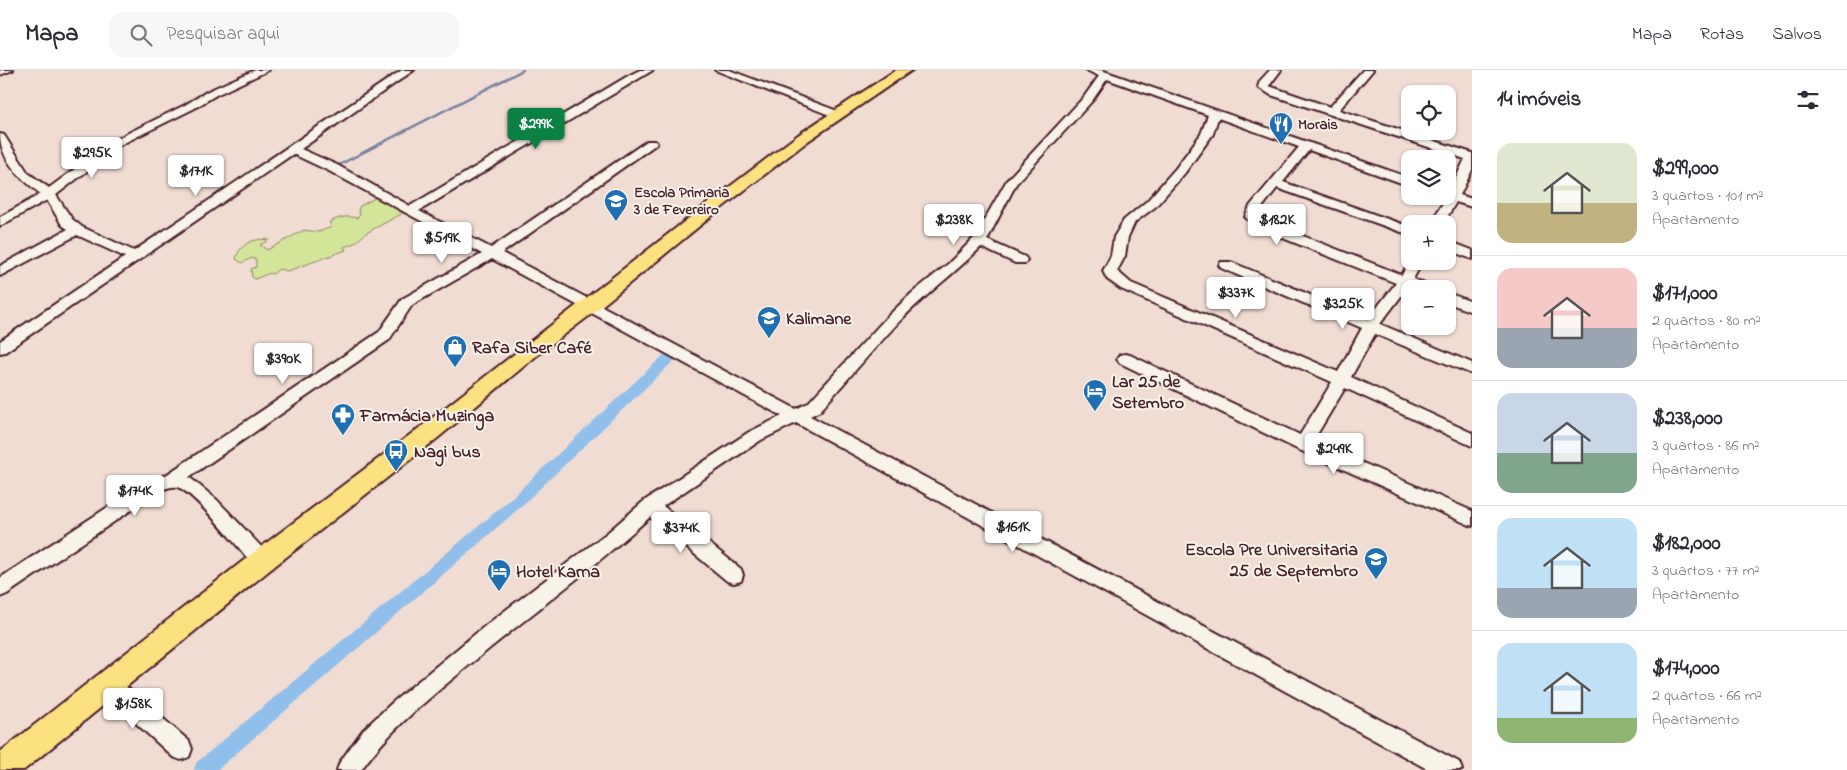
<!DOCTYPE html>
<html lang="pt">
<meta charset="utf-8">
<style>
body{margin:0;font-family:"Indie Flower",sans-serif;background:#f7f7f7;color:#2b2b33;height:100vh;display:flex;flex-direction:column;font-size:19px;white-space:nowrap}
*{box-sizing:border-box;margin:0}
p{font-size:16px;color:#7c7c81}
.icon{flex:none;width:28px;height:28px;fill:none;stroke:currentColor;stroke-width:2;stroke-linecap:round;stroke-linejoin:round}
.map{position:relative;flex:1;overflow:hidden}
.panel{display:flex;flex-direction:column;background:#fff;width:375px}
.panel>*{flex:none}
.buttons{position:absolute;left:1401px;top:15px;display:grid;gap:10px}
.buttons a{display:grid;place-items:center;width:55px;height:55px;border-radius:10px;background:#fff;box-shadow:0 1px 4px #0004;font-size:25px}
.price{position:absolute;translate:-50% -42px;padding:0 11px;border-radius:5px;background:#fff;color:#222;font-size:16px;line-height:32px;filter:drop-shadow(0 1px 2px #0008)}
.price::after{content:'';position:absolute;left:50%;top:30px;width:15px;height:11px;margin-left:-8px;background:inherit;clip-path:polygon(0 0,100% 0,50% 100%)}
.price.on{background:#0b8043;color:#fff}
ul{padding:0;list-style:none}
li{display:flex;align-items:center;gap:15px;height:125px;padding:0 25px}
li+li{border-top:1px solid #e1e1e2}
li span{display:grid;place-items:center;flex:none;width:140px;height:100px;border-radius:15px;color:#555}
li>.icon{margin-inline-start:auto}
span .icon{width:60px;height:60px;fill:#fffc;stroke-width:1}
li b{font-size:21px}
h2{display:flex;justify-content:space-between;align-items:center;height:60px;padding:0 25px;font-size:21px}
header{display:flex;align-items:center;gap:30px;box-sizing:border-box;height:70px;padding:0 25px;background:#fff;border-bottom:1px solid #e1e1e2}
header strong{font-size:24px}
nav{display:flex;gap:28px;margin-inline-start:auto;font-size:18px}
.search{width:350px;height:45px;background:#f7f7f7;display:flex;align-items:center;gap:12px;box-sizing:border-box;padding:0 18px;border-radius:15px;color:#7c7c81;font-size:19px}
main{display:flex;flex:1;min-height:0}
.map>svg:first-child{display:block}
.green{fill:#d2e599;stroke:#8e8262}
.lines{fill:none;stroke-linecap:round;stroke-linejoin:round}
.stream{stroke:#747f9e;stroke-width:2.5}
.canal{fill:#90bfeb;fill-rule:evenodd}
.minor-casing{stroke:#4a1f2b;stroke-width:4}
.major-casing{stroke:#4a1f2b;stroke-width:4}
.minor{fill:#f7f3e8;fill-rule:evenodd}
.major{fill:#fbe180;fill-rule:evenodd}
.labels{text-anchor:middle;stroke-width:4;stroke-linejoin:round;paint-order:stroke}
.far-poi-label{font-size:15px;font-weight:bold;fill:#4a1f2b;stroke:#f7f3e8;text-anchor:start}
.poi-label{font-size:18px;font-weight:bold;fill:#4a1f2b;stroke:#f7f3e8;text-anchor:start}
</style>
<header>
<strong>Mapa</strong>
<div class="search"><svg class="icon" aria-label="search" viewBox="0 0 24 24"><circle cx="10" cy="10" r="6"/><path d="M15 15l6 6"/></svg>Pesquisar aqui</div>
<nav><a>Mapa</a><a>Rotas</a><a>Salvos</a></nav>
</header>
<main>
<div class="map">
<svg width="1472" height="700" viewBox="0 0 1472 700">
<rect width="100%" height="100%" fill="#f0dcd3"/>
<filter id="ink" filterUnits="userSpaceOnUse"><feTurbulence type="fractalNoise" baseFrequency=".02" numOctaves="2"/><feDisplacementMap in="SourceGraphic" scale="10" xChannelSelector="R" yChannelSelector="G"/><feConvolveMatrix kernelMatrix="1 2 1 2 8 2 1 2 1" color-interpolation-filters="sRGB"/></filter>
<g filter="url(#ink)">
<path class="green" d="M375,128L405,142L366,163L355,173L344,177L346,180L288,201L279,199L273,204L270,203L255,209L252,207L251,199L256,197V190L252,188L242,193L236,189C239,174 255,167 269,170L260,175L267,180L304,160L318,162L332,157L329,152C339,148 346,145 357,148L360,145L358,140L360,136Z"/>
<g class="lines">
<path class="stream" d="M335,97L523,0"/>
<path class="canal" d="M676,277L681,278L682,281L681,284L515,442L217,700H194L196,693L505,434L671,278Z"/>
<g class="minor-casing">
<path id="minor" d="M0,0H13L0,5Z
M255,0H269L216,25L193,39L122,74L56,125L72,149L82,157L134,181L402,0H414L301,79L337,95L410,136L628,6L640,0H653L419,141L491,178L647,71H655L657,73L655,75L502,183L796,339L808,333L886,248L912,223L948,194L974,168L1007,110L1084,27L1099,6L1086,0H1101L1410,108V116L1309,80L1283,112L1410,157V165L1277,118L1260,140L1258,146L1270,153L1402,205L1410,190L1423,191L1413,209L1430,216L1432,219L1408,217L1380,254L1472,293V304L1375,264L1351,307L1472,363V376L1345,318L1313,371L1472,441V456L1297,379L1120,293L1117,289L1120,285L1125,284L1130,285L1300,365L1332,312L1121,219L1107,209L1103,201L1111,186L1114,167L1124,150L1147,131L1176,98L1201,64L1208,45L1107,9L1092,31L1016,114L987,170L1025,187L1027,190L1025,193H1015L981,177C954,204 922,227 896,255C870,283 845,312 820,341L810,346L1459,692L1462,700H1429L796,353L761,370L663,436L741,499L743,505L741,511L734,513L727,511L650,447C588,503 520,552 456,606C420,636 388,662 361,700H337L340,692L363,660L393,632L485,556L607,463L644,431L749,362L782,346L492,189L412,235L389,270L189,407L217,430L269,485L271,491L269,497L262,499L255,497C242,482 193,420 177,417C170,416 164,419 158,422L7,524L0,527V508L146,412L166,405L379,262L402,229L482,184L329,101L293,84L5,282L0,283V271L125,187L77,165L0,206V196L68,159L62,155L47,130L0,156V147L41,124C21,109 0,90 0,64L4,65L28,103L49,118L114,70L185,35L208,21ZM1218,48L1299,77L1250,136L1245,147L1260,159L1396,213L1368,249L1231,192H1221L1219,195L1221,198L1362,258L1338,302L1131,213L1117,201L1125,186L1128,167L1135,152L1155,137L1184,104L1213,64Z
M715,0H729L840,42L841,44L836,47L832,46Z
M1270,0H1281L1269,16L1330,37L1363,0H1373L1339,40L1472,83V100L1460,125L1472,129V137L1456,132L1443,154H1430L1446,128L1443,126H1448V121L1449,122L1465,89L1271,25L1258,17L1260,11Z
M1448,171L1472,180V189L1448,180Z
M1448,223L1472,232V242L1448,233Z
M109,605L116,608L189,671L192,679L189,687L181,690L173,687L102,622L99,615L102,608Z"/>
</g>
<g class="major-casing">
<path id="major" d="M896,0H912L808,71L724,136L598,239L535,287L439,367L271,499L24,700H0V682L253,483L423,355L712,130L798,65Z"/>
</g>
<use href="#minor" class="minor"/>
<use href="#major" class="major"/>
</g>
</g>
<defs>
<g id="restaurant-pin" transform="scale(1.25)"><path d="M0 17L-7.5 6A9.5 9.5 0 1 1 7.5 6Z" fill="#1f6fb2" stroke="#f7f3e8"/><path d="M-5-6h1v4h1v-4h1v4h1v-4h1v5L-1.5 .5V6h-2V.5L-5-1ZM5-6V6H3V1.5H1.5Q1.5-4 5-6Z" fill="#fff"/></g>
<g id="school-pin" transform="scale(1.25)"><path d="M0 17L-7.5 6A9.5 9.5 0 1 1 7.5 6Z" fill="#1f6fb2" stroke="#f7f3e8"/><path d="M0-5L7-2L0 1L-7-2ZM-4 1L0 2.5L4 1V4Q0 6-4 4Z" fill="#fff"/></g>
<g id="shop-pin" transform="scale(1.25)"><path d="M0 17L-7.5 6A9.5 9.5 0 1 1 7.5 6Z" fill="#1f6fb2" stroke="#f7f3e8"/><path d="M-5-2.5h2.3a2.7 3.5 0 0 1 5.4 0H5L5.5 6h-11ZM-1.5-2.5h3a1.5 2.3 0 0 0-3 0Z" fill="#fff"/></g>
<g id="hotel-pin" transform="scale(1.25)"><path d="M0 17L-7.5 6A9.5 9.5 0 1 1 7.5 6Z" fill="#1f6fb2" stroke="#f7f3e8"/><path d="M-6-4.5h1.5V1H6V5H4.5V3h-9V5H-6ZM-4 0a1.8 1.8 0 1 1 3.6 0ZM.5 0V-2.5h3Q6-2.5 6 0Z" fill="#fff"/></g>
<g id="pharmacy-pin" transform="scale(1.25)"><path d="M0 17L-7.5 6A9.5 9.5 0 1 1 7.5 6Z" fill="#1f6fb2" stroke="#f7f3e8"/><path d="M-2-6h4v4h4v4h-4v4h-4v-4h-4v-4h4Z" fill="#fff"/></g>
<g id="bus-pin" transform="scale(1.25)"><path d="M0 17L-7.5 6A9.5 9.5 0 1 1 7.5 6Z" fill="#1f6fb2" stroke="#f7f3e8"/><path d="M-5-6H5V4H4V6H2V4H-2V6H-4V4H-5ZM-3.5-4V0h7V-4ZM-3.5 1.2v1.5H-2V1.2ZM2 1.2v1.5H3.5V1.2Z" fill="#fff"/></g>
</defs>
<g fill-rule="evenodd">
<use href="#restaurant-pin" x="1281" y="54"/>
<use href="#school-pin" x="616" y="131"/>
<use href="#school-pin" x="769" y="248"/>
<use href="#shop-pin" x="455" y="277"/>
<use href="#hotel-pin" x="1095" y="321"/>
<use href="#pharmacy-pin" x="343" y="345"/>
<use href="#bus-pin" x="396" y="381"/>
<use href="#school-pin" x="1376" y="489"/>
<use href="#hotel-pin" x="499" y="501"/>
</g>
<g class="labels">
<g class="far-poi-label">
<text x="1298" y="59">Morais</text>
<text x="634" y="127">Escola Primaria<tspan x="634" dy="17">3 de Fevereiro</tspan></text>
</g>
<g class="poi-label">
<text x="786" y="254">Kalimane</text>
<text x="472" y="283">Rafa Siber Café</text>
<text x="1112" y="317">Lar 25 de<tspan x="1112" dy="21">Setembro</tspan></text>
<text x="360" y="351">Farmácia Muzinga</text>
<text x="414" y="387">Nagi bus</text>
<text x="1358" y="485" text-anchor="end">Escola Pre Universitaria<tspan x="1358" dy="21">25 de Septembro</tspan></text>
<text x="516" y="507">Hotel Karna</text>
</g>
</g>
</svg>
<div class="buttons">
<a><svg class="icon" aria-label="locate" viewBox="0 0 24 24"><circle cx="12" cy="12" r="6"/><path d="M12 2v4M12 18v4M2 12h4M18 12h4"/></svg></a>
<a><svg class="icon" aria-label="layers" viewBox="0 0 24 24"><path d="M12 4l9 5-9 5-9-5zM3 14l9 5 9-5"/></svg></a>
<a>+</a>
<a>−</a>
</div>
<b class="price on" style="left:536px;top:80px">$299K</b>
<b class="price" style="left:92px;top:109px">$295K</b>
<b class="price" style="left:196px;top:127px">$171K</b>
<b class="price" style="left:954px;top:176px">$238K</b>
<b class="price" style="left:1277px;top:176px">$182K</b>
<b class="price" style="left:442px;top:194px">$519K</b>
<b class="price" style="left:1236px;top:249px">$337K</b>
<b class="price" style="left:1343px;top:260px">$325K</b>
<b class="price" style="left:283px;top:315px">$390K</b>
<b class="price" style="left:1334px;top:405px">$249K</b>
<b class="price" style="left:135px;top:447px">$174K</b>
<b class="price" style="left:1013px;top:483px">$161K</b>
<b class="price" style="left:681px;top:484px">$374K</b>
<b class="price" style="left:133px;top:660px">$158K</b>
</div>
<section class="panel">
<h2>14 imóveis<svg class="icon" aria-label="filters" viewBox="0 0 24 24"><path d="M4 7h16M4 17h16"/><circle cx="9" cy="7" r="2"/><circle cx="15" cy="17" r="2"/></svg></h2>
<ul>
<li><span style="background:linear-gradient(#dfe7d0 60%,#c2b280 0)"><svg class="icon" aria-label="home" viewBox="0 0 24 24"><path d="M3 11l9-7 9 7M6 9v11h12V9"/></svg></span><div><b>$299,000</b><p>3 quartos · 101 m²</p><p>Apartamento</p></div></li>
<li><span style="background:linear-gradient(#f6c9c9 60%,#9aa5b1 0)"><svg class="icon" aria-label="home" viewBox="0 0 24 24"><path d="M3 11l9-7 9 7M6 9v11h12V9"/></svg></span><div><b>$171,000</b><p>2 quartos · 80 m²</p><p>Apartamento</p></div></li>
<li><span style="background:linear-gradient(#c9d6e8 60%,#7fa58c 0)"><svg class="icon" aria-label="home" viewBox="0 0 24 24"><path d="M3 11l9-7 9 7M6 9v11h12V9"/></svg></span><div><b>$238,000</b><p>3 quartos · 86 m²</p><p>Apartamento</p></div></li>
<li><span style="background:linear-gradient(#bfe0f5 70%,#9aa5b1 0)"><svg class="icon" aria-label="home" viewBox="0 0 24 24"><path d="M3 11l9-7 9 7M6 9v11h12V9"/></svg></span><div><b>$182,000</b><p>3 quartos · 77 m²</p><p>Apartamento</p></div></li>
<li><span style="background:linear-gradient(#bfe0f5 75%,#8fb573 0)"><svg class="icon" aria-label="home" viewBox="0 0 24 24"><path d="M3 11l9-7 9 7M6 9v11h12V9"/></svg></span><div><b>$174,000</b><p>2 quartos · 66 m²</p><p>Apartamento</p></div></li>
</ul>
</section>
</main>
